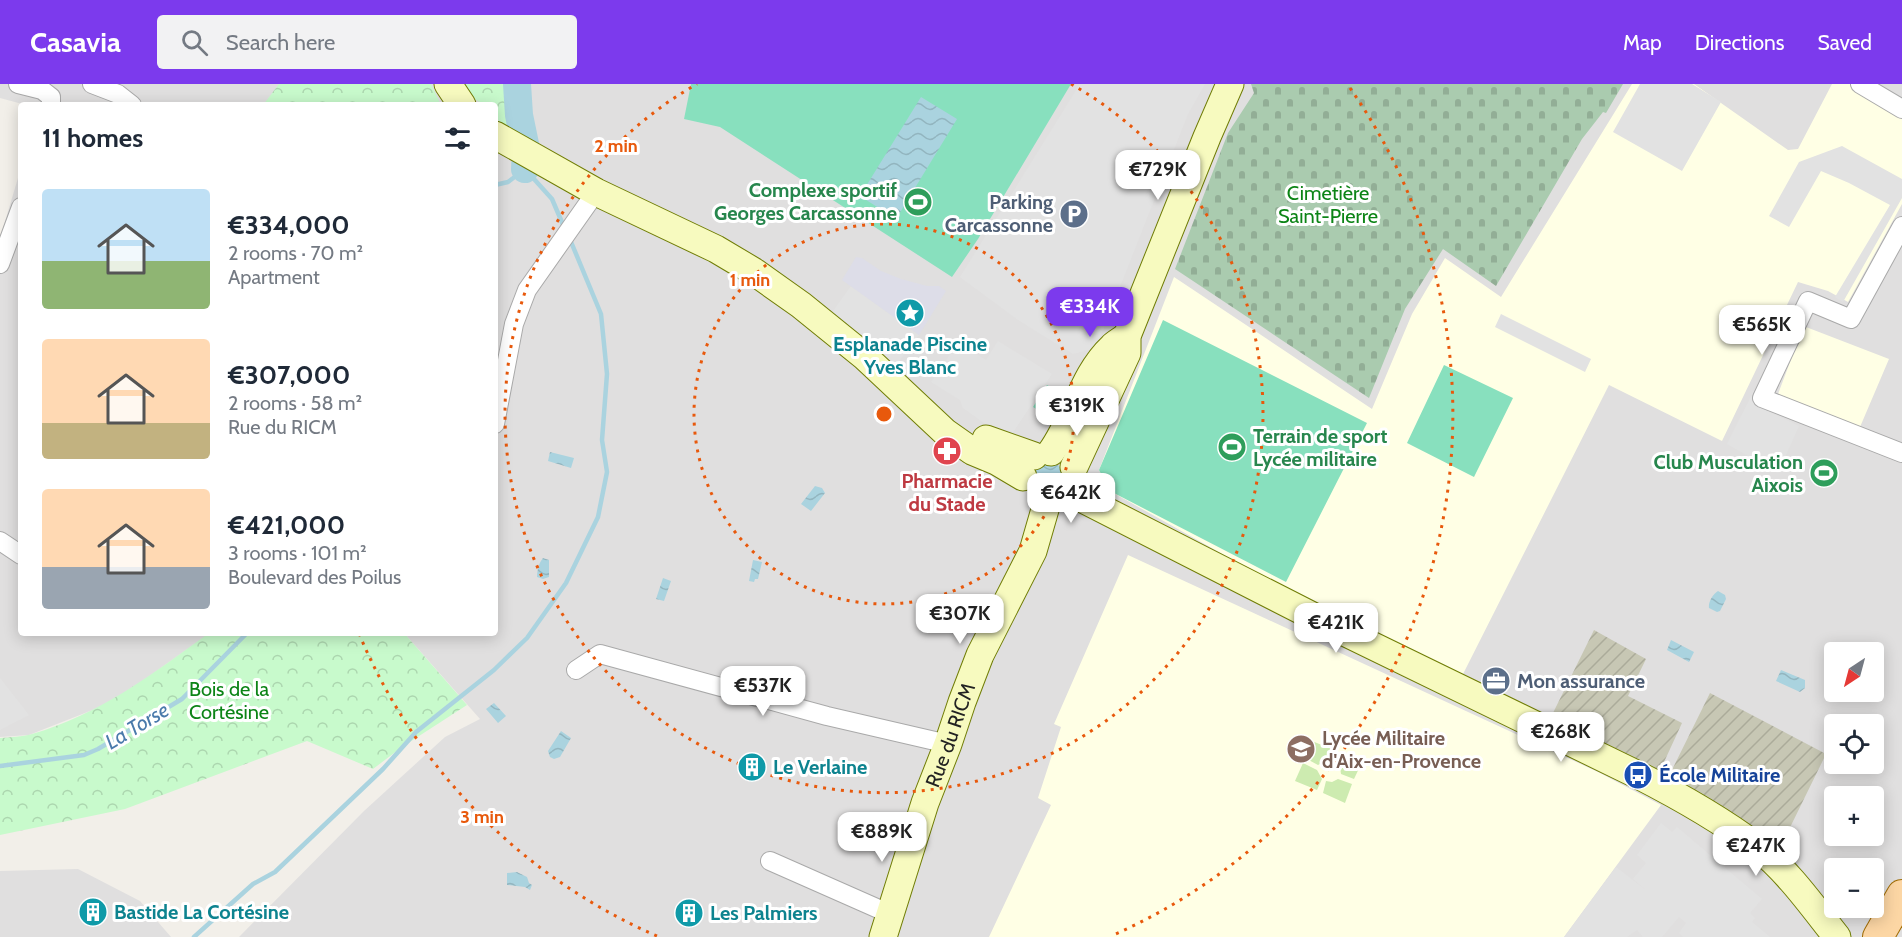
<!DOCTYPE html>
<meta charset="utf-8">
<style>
body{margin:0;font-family:Cabin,sans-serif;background:#f2f2f3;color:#1f2937;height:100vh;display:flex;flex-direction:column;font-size:22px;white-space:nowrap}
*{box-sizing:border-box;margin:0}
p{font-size:20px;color:#747a83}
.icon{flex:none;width:33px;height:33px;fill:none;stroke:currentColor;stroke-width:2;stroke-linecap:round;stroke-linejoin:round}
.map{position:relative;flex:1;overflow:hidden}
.drawer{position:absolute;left:18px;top:18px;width:480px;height:534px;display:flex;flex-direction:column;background:#fff;border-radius:6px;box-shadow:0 3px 15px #0003}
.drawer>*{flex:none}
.needle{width:39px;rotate:216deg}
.fabs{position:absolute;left:1824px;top:558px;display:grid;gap:12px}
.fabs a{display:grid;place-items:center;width:60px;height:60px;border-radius:6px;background:#fff;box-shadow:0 3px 15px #0003;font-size:30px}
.price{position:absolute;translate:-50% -51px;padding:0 14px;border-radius:12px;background:#fff;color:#222;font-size:20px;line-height:39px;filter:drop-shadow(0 2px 3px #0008)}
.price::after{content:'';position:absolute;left:50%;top:36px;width:18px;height:14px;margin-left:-9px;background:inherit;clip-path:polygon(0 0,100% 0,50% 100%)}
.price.selected{background:#7c3aed;color:#fff}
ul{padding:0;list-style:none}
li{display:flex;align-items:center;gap:18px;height:150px;padding:0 24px}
li span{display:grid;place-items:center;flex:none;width:168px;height:120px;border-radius:6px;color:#555}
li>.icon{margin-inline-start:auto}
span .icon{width:72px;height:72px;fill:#fffc;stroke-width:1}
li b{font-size:26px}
h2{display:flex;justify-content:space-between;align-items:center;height:72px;padding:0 24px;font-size:26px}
header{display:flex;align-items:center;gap:36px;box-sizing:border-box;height:84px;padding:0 30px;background:#7c3aed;color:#fff}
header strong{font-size:28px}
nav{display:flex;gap:33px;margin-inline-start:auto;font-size:21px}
.search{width:420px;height:54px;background:#f2f2f3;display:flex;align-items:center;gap:15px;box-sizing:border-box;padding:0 21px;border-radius:6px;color:#747a83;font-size:22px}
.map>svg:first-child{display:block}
.residential{fill:#e0dfdf;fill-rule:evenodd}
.education{fill:#ffffe5}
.construction{fill:url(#construction-furrows)}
.grass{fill:#cdebb0}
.cemetery{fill:url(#cemetery-stones)}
.park{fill:url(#park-crowns)}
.pitch{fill:#88e0be}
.parking{fill:#e2e2e2}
.plaza{fill:#dddde8}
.water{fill:url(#water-waves)}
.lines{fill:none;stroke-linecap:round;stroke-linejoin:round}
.stream{stroke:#aad3df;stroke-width:4.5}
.river{stroke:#aad3df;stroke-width:28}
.street-casing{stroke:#a9a9a9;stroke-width:20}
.secondary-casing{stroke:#707d05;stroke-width:29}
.primary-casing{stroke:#a06b00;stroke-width:32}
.street{stroke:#fff;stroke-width:18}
.secondary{stroke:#f7fabf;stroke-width:27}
.primary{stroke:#fcd6a4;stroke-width:30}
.ring{fill:none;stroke:#e8590c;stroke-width:3;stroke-dasharray:3 6}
.labels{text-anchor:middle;stroke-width:6;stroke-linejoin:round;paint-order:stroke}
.leisure-label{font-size:20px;font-weight:bold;fill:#27864d;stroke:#fff;text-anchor:end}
.park-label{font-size:20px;fill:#0c8416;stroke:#fff}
.service-label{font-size:20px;font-weight:bold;fill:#4e5e75;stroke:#fff;text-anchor:end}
.culture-label{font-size:20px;font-weight:bold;fill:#0d838f;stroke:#fff;text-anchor:start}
.health-label{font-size:20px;font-weight:bold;fill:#be3a42;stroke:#fff}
.street-label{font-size:20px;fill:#222;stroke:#fff}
.education-label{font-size:20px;font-weight:bold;fill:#785e54;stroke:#fff;text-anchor:start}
.transit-label{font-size:20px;font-weight:bold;fill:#164399;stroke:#fff;text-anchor:start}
.water-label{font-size:21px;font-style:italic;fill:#4a7aab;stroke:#fff}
.centre{fill:#e8590c;stroke:#fff;stroke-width:3}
.ring-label{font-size:18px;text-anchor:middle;font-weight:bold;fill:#e8590c;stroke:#fff;stroke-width:6;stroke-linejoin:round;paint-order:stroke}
</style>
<header>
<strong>Casavia</strong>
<div class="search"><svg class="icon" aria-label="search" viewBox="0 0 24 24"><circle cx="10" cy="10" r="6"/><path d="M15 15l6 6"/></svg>Search here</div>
<nav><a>Map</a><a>Directions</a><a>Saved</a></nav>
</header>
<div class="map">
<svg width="1902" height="853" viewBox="0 0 1902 853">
<defs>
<pattern id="construction-furrows" width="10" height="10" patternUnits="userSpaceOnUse" patternTransform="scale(1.5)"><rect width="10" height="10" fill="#c7c7b4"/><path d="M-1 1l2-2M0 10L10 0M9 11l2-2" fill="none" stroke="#abab9a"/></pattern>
<pattern id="cemetery-stones" width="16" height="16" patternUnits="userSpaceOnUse" patternTransform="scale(1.5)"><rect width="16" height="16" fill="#aacbaf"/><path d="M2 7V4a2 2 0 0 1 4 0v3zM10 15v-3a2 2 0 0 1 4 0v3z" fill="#92ae96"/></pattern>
<pattern id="park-crowns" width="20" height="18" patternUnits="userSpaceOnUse" patternTransform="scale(1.5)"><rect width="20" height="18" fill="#c8facc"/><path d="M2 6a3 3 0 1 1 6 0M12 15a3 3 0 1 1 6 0" fill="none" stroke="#acd6af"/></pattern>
<pattern id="water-waves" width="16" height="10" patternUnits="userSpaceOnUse" patternTransform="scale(1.5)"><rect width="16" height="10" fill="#aad3df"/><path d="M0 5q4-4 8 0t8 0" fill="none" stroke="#92b5bf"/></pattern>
</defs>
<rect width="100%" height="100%" fill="#f2efe9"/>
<path class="residential" d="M0,0H1902V853H239L364,727L445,653L480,635L404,549H495V21H26L0,14ZM1834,568H1874V608H1834ZM1834,640H1874V680H1834ZM1834,712H1874V752H1834ZM1834,784H1874V824H1834Z
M21,84V549H210L113,618L29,651L0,653V154Z
M78,785L140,817L171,853H0V787Z"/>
<path class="education" d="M1632,0H1694L1788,66L1798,65L1832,0H1852L1902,31V120L1848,218L1828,207L1798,198L1722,357L1609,301L1460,596L1283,504L1110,407L1099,386L1174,193L1372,325L1412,230L1445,174L1501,213Z
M1806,243L1889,275L1860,343L1778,310L1801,249Z
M1128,471L1598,688L1661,721L1564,853H989L1051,721L1038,714L1061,643L1054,640Z"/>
<path class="construction" d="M1594,546L1646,575L1628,612L1682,639L1659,689L1551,633Z
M1710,609L1826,670L1778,768L1668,694Z"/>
<path class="grass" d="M1312,657L1334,666L1328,679L1324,678L1318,681L1305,674Z
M1341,669L1362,678L1354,695L1341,690L1340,683L1337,681Z
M1303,679L1317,686L1322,695L1317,706L1295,697Z
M1338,695L1352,700L1345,719L1323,709L1326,697L1332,698Z"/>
<path class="cemetery" d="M1251,0H1623L1606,29L1603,28L1582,55L1496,202L1443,165L1405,225L1369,314L1175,185L1228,49L1254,9Z"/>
<path class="park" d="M279,0H431L441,21H263Z
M461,0H526L529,39L526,65L507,47L495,32V21C478,21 470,13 461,0Z
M209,549H404L467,621L402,663L373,685L307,657L125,725L0,751V654C10,653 22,653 32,650C99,631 154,589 209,549Z"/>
<path class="pitch" d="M691,0H1071L978,155L952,193L720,43L684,35Z
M1163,236L1367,339L1286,498L1110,407L1099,386Z
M1444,281L1513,314L1474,393L1407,359Z
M1047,301L1059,309L1046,331L1033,323Z"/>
<path class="parking" d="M1080,0H1205L1188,30L1096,264L1073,270L1018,236L960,193Z
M1640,0H1692L1721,18L1682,87L1613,48Z
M1842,62L1902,95V114L1843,218L1835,213L1890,121L1849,99L1821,87L1789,143L1769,132L1799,78Z
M1902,129V142L1851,235L1808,217L1758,322L1799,342L1778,389L1727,360L1804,207L1848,224Z
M851,202L919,251L896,281L831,230Z
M1501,230L1591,275L1585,288L1495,243Z
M998,257L1052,290L1012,350L991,344L963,324L960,316L931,298L958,259L986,276Z
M0,594L29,631L0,646Z
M1661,739L1672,748L1677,743L1762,815L1750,829L1755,834L1752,838L1770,853H1683L1679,849L1686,839L1679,833L1662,853H1643L1637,846L1627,853H1564L1616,783L1647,807L1633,795L1646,779L1637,771Z"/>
<path class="plaza" d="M856,173L862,174L881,187L901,195L927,202H939L946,207L919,251L842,196Z"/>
<path class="water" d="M921,13L957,35L896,135L860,112Z
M550,368L574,374L571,384L548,377Z
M1031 395a17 17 0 1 1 34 0a17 17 0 1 1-34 0Z
M815,402L822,404L825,409L811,427L801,420Z
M543,474L549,476V493L543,495L537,493C537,486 539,479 543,474Z
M753,476L762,478L758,495H755L754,498L749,497Z
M663,494L671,497L664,517L656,515Z
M1718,507L1725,511L1726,515L1720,527L1717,528L1709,524C1708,518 1713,510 1718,507Z
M1671,556L1694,568L1689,578L1667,566Z
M1781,586L1805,596V604L1800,608L1776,597Z
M494,619L506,632L498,639L486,625Z
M561,647L571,654L560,673L554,675L550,673L548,667Z
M517,788L527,793L529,799L532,801L530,806L525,803L507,801V789Z"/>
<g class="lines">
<path class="stream" d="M495,101L508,98L525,85L552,115L564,143
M0,682L84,671L98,665L182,615L247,549
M194,853L253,800L275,788L383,685L416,648L494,586L527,554L566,499L598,433L607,388L602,356L607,290L601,230L569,153"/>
<path class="river" d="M517,0L519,31L526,65L525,85"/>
<g class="street-casing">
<path id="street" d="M18,0L42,6L51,13V21
M92,0L118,10L132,21
M1860,0L1902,25
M1902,142L1851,235L1808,217L1762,314L1902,369
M0,180L21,123
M495,340L514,240L527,206L596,108
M0,457L21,471
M576,586L600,570L827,632L948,660
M770,777L890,830"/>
</g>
<g class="secondary-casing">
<g id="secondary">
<path d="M448,0L462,21"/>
<path d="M495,51L596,108L716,165L753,187L801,221L864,272L945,348L972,367L996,377L1023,393"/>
<path d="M986,355L1034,372"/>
<path d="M1051,368C1075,335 1082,291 1112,263C1116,259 1122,256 1127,252"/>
<path d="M1074,383L1127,269V252L1207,53L1230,0"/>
<path d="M1073,410L1334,543L1638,691C1679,712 1720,735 1757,763C1788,787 1813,823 1837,853"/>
<path id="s1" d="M883,853L925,719L948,660L962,618L980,571L1033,467L1046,422"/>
</g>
</g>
<g class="primary-casing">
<path id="primary" d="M1878,853L1902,811"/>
</g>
<use href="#street" class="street"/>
<use href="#secondary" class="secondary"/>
<use href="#primary" class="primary"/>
</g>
<g class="ring">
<circle cx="884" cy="330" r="190"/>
<path d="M1071 0A379 379 0 1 1 697 0"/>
<path d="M657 852A569 569 0 0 1 360 552M1350 4A569 569 0 0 1 1111 852"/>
</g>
<defs>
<g id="stadium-disc" transform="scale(1.5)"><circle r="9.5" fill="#2e9e5b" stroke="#fff"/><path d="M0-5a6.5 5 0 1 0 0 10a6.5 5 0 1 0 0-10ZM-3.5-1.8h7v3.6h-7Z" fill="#fff"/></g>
<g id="parking-disc" transform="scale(1.5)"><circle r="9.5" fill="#5c6f8a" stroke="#fff"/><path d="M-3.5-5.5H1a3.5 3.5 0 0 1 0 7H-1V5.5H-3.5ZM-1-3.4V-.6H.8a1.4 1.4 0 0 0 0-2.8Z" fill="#fff"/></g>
<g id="sight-disc" transform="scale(1.5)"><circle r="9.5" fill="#0f9aa8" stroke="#fff"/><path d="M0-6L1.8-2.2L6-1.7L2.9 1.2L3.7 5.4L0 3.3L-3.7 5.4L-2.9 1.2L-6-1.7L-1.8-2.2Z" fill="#fff"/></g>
<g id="pharmacy-disc" transform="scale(1.5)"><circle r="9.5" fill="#e0444e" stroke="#fff"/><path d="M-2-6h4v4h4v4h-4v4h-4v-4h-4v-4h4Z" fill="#fff"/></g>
<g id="office-disc" transform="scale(1.5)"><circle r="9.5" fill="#5c6f8a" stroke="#fff"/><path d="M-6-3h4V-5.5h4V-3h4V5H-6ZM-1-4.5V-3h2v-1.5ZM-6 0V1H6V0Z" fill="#fff"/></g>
<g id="school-disc" transform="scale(1.5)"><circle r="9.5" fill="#8d6e63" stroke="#fff"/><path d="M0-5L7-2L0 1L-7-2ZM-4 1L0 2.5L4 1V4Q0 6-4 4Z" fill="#fff"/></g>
<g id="building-disc" transform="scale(1.5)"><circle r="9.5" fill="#0f9aa8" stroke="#fff"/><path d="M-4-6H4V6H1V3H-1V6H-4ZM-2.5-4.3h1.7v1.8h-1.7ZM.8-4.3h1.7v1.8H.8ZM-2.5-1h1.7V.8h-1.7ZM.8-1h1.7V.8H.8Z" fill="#fff"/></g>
<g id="bus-disc" transform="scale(1.5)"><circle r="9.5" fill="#1a4fb4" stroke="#fff"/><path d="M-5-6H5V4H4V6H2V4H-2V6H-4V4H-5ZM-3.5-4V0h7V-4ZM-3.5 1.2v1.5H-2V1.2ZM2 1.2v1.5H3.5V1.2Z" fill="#fff"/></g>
</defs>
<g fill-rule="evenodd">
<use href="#stadium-disc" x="918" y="118"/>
<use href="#parking-disc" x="1074" y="130"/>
<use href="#sight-disc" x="910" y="229"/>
<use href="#stadium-disc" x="1232" y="363"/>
<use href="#pharmacy-disc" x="947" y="367"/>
<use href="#stadium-disc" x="1824" y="389"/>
<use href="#office-disc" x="1496" y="597"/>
<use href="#school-disc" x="1301" y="665"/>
<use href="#building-disc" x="752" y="683"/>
<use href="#bus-disc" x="1638" y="691"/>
<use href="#building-disc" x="93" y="828"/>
<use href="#building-disc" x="689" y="829"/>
</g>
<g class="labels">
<g class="leisure-label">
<text x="897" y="113">Complexe sportif<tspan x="897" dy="23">Georges Carcassonne</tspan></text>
<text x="1253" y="359" text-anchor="start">Terrain de sport<tspan x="1253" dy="23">Lycée militaire</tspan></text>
<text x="1803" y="385">Club Musculation<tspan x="1803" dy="23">Aixois</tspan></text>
</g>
<g class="park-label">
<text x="1328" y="116">Cimetière<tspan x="1328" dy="23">Saint-Pierre</tspan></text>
<text x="229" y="612">Bois de la<tspan x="229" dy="23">Cortésine</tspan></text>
</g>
<g class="service-label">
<text x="1053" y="125">Parking<tspan x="1053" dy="23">Carcassonne</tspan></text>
<text x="1517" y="604" text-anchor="start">Mon assurance</text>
</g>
<g class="culture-label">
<text x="910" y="267" text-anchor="middle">Esplanade Piscine<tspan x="910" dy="23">Yves Blanc</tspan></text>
<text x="773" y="690">Le Verlaine</text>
<text x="114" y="835">Bastide La Cortésine</text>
<text x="710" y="836">Les Palmiers</text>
</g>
<g class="health-label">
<text x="947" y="404">Pharmacie<tspan x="947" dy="23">du Stade</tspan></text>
</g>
<g class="street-label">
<text dy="7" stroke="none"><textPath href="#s1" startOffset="213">Rue du RICM</textPath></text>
</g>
<g class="education-label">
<text x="1322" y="661">Lycée Militaire<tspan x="1322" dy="23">d'Aix-en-Provence</tspan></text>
</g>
<g class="transit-label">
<text x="1659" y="698">École Militaire</text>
</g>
<g class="water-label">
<text transform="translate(137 642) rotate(-31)" y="7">La Torse</text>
</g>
</g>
<circle cx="884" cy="330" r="9" class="centre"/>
<g class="ring-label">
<text x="616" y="68">2 min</text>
<text x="750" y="202">1 min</text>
<text x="482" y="739">3 min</text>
</g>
</svg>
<div class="fabs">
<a><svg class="needle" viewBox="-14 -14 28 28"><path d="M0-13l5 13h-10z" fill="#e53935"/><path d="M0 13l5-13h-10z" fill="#747a83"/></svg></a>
<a><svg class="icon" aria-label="locate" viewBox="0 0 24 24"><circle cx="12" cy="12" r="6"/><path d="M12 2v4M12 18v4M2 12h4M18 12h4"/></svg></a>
<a>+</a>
<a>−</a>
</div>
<b class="price" style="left:1158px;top:117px">€729K</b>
<b class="price selected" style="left:1090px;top:254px">€334K</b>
<b class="price" style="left:1762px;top:272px">€565K</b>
<b class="price" style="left:1077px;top:353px">€319K</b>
<b class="price" style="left:1071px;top:440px">€642K</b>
<b class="price" style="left:960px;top:561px">€307K</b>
<b class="price" style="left:1336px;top:570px">€421K</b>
<b class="price" style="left:763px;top:633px">€537K</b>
<b class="price" style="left:1561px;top:679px">€268K</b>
<b class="price" style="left:882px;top:779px">€889K</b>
<b class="price" style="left:1756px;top:793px">€247K</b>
<section class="drawer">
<h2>11 homes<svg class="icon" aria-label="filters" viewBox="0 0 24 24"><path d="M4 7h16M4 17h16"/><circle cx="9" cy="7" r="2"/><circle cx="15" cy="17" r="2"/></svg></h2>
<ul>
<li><span style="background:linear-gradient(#bfe0f5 60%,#8fb573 0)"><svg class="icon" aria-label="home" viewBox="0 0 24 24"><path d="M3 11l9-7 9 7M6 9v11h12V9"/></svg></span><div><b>€334,000</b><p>2 rooms · 70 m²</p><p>Apartment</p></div></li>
<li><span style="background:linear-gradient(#ffd9b3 70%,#c2b280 0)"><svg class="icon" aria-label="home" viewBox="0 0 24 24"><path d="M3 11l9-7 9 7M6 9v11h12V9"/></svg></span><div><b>€307,000</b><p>2 rooms · 58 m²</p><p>Rue du RICM</p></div></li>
<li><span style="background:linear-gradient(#ffd9b3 65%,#9aa5b1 0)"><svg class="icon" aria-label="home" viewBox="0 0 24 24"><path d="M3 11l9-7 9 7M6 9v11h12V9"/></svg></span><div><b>€421,000</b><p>3 rooms · 101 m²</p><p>Boulevard des Poilus</p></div></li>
</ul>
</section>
</div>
